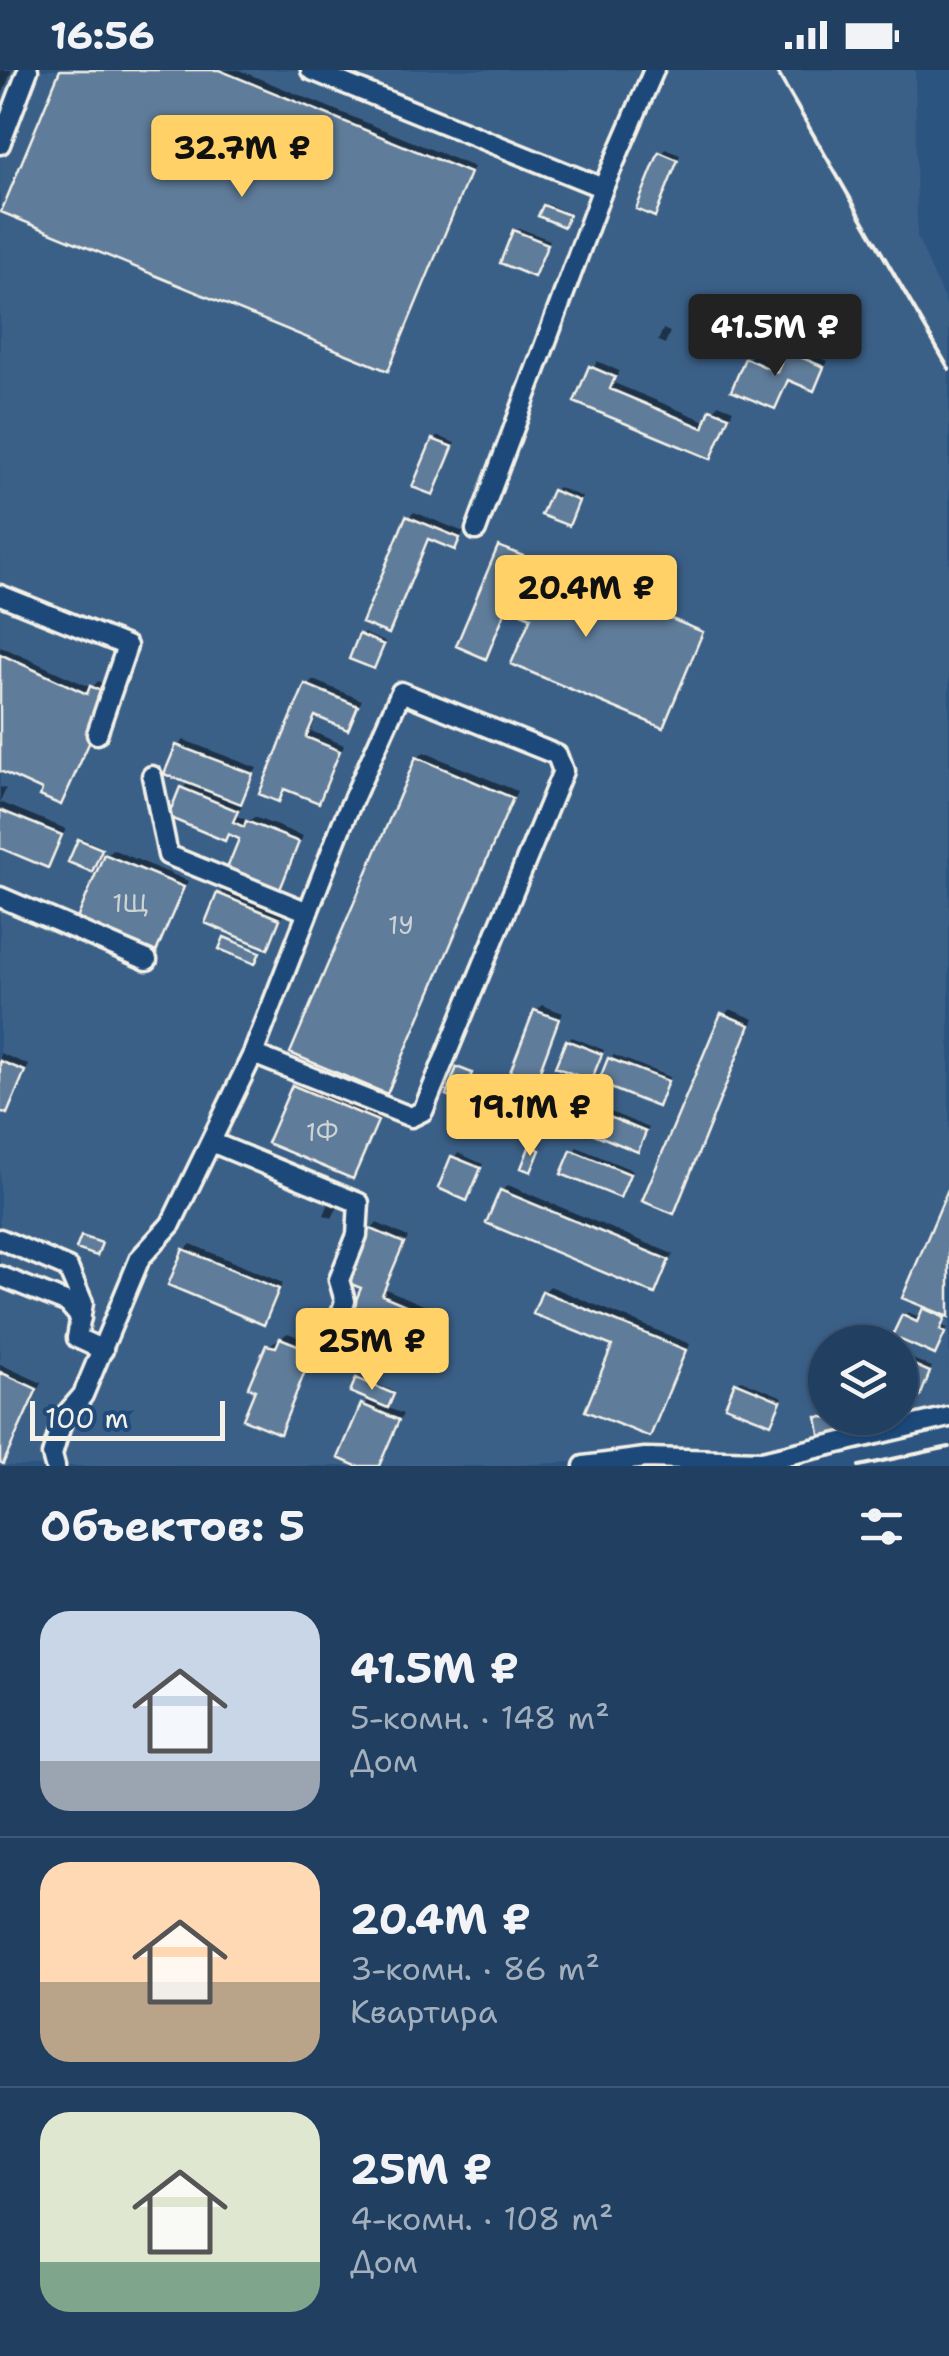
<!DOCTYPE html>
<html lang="ru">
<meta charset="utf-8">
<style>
body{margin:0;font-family:"Shantell Sans",sans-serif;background:#294667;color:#f1f3f6;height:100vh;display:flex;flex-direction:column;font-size:38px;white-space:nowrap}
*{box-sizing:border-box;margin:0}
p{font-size:32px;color:#a2afbd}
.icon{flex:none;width:55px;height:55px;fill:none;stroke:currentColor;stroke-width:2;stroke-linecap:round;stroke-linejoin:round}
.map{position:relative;height:1396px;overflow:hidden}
.side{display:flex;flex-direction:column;background:#213f61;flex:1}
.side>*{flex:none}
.fabs{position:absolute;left:808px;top:1255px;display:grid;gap:20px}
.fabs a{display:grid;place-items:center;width:110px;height:110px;border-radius:50%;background:#213f61;box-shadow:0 2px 8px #0004,0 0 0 2px #3e5876;font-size:50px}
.scale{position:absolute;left:30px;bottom:25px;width:195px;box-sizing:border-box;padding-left:10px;border:5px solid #f4f1e8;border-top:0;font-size:28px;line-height:35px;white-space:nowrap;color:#f4f1e8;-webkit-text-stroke:8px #1f4a7a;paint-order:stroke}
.price{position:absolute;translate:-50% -85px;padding:0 22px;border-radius:10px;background:#ffd166;color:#111;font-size:32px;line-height:65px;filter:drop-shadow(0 2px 5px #0008)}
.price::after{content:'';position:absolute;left:50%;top:60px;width:30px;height:22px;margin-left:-15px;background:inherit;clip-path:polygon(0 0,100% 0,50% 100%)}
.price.active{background:#222;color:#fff}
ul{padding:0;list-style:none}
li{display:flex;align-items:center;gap:30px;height:250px;padding:0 40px}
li+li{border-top:2px solid #3e5876}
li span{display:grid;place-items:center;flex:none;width:280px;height:200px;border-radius:30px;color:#555}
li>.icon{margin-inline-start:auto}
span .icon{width:120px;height:120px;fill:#fffc;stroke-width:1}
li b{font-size:42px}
h2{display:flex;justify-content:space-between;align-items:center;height:120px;padding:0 40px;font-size:42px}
.status{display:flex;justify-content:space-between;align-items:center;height:70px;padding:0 50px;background:#213f61;direction:ltr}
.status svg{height:28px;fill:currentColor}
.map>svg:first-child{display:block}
.built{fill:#3b6088;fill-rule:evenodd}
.shadow{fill:#0007}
.building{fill:#5e7b9a;stroke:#f4f1e8;stroke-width:2.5}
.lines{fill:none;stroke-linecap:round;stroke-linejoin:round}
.minor-casing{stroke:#f4f1e8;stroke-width:25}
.minor{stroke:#1f4a7a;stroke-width:18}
.rail{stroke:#f4f1e8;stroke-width:4}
.labels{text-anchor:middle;stroke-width:8;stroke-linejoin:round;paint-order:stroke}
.number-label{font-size:25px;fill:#ced4d4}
</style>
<div class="status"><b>16:56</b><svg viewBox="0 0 49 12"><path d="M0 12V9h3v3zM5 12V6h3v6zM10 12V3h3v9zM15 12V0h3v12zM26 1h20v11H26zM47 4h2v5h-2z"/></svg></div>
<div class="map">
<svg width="949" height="1396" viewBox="0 0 949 1396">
<rect width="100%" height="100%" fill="#2c5481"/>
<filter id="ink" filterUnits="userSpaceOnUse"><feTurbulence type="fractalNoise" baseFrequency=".01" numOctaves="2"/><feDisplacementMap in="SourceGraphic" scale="20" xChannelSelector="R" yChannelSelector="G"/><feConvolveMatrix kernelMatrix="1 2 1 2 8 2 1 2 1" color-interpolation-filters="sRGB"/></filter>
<g filter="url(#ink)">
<path class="built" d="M0,0H915L917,167L949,241V1342L800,1378L502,1396H0ZM825,1272H900V1348H825Z"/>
<path class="shadow" d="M0,0H12L0,31Z
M63,0H239L474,97L393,292L387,298Z
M666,79L680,85L654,144L662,84Z
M547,134L569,143L566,151L545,136Z
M519,158L550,170L534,204L515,162Z
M663,259L670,262L665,274L658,271Z
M794,277L828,291L814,318L790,308L775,336L747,290L753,284L783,296Z
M597,291L619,301L614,313L708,352L718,334L733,340L716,380L711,386L578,331Z
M438,366L455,373L432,422L434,370Z
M558,417L582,427L568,453L554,421Z
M414,442L464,462L455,477L431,467L388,562L408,448Z
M363,563L385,572L376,594L361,566Z
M0,576L92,618L98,611L115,619L60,732L46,719L0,698Z
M313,610L362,630L347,657L317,645L311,661L344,675L324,724L318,730L287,717L278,729L307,616Z
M184,670L257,698L238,733L242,735L237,746L249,751L254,747L303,766L279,819L242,767L230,762L225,768L182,719L190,711L178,676Z
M424,682L517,721L386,1021L418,688Z
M0,717L6,719L0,732L66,759L48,795L0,775Z
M82,768L102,777L94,796L80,770Z
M112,779L188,811L156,879L106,785Z
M223,820L283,845L267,876L219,824Z
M542,935L563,943L525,1035L536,941Z
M730,939L754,949L673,1141L724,945Z
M572,967L604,980L591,1008L568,971Z
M0,983L29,995L7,1041L0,1038Z
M614,985L670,1007L657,1034L610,989Z
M300,1010L382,1045L353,1106L294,1016Z
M596,1036L649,1058L642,1075L637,1079L592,1040Z
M577,1077L632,1100L620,1125L573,1082Z
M458,1083L483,1094L467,1128L454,1087Z
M508,1115L673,1184L660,1215L654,1221L502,1121Z
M949,1124V1244L942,1256L948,1258L934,1282L904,1246L908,1242L921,1248L929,1236Z
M331,1128L342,1129L332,1148L324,1145Z
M377,1153L408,1167L386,1219L440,1242L425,1268L364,1217L371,1159Z
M191,1174L283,1213L269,1246L263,1252L185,1180Z
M550,1216L690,1274L649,1365L615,1275L544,1222Z
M288,1263L317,1275L279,1361L268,1276Z
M900,1284L932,1297L919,1324L900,1316Z
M0,1294L42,1313L3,1391L0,1390Z
M360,1307L395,1322L386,1337L403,1344L380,1396H362L363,1335L371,1328Z
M741,1310L783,1327L770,1352L737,1314Z"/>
<path class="building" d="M60,0H219L470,103L388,301L1,142Z
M659,82L678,90L655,147L636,139Z
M543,135L569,145L564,157L538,146Z
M513,160L548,174L534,207L500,193Z
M786,281L824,297L814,321L788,310L775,339L731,321L745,288L777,302Z
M589,296L615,307L610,319L703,358L710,339L729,346L711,389L574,332Z
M432,369L453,377L433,425L412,417Z
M552,420L579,431L569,456L541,445Z
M406,446L460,468L455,480L428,469L389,564L362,553Z
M498,476L528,488L514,521L537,531L551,499L703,562L663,658L511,594L531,547L507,537L486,589L456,576Z
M359,564L384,575L374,599L349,589Z
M0,584L87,624L90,616L111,625L61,735L40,726L42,720L0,701Z
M305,614L358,636L348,660L315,646L306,667L340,681L319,733L284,719L279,732L259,724Z
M176,675L253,704L241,734L164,704Z
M416,687L513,728L387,1024L290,983Z
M180,717L238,741L233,752L244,757L246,751L299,772L279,822L226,801L239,769L228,764L225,771L168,747Z
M0,740L62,765L48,798L0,778Z
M78,769L102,779L92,802L68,792Z
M104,784L184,817L156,882L77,849Z
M217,823L280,849L268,879L205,853Z
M224,867L260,882L255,894L219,879Z
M534,940L559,949L526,1038L500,1028Z
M721,943L750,955L674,1144L642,1131Z
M566,970L602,984L591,1011L555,997Z
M608,988L668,1011L658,1037L598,1013Z
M0,991L25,1001L7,1044L0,1041Z
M457,997L472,1003L461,1031L446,1025Z
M292,1015L378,1051L353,1109L267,1073Z
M590,1039L646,1062L638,1082L582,1059Z
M530,1075L540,1080L531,1102L521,1098Z
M571,1080L630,1104L620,1128L561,1104Z
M451,1086L481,1098L467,1131L438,1118Z
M949,1117V1247L902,1228Z
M500,1120L669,1190L655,1224L486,1153Z
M369,1158L404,1173L382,1225L436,1248L426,1271L352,1240L361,1218L346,1212Z
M81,1166L102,1173L97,1186L76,1179Z
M183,1179L279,1219L264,1255L168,1215Z
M542,1221L686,1280L650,1367L585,1341L612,1276L533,1244Z
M923,1238L945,1248L940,1260L945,1263L935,1285L892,1266L902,1245L917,1252Z
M280,1268L313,1281L280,1364L243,1349L255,1320L248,1317L266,1275L276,1277Z
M900,1289L930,1302L920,1327L900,1319Z
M0,1302L37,1319L3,1394L0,1392Z
M356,1308L394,1324L388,1338L350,1322Z
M735,1312L781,1331L771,1354L725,1336Z
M361,1334L399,1350L379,1396H356L338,1388Z
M817,1347L884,1348L886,1358L821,1370Z"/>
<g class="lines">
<g class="minor-casing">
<path id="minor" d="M311,0L603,118L654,0
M0,74L28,0
M476,460L603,118
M0,525L127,576L97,664
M152,706L168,785L308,842
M0,827L147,890
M211,1072L359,1133L357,1165L339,1210L345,1231L338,1254
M0,1169L68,1198L83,1233L77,1268L103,1280
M0,1206L68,1233L81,1248
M55,1396L52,1385L63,1348L83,1325L140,1188L171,1154L253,984L342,754L401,622L557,685L563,701L423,1041L411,1047L253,984
M584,1396L645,1388L762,1391L949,1347"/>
</g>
<use href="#minor" class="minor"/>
<path class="rail" d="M776,0L949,299
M859,1396L949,1377"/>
</g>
</g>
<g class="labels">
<g class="number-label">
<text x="130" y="842">1Щ</text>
<text x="401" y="864">1У</text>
<text x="322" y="1071">1Ф</text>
</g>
</g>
</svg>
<div class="fabs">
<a><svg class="icon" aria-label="layers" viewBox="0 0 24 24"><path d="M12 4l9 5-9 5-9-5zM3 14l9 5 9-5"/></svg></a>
</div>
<div class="scale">100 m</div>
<b class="price" style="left:242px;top:130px">32.7M ₽</b>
<b class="price active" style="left:775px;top:309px">41.5M ₽</b>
<b class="price" style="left:586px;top:570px">20.4M ₽</b>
<b class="price" style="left:530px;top:1089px">19.1M ₽</b>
<b class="price" style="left:372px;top:1323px">25M ₽</b>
</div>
<section class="side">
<h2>Объектов: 5<svg class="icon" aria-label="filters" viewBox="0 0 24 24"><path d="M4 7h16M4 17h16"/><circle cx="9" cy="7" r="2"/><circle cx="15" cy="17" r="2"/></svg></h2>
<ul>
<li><span style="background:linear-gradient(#c9d6e8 75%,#9aa5b1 0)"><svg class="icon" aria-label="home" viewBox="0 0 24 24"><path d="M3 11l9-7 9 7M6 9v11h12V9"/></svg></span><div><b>41.5M ₽</b><p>5-комн. · 148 m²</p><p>Дом</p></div></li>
<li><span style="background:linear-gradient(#ffd9b3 60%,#b9a48a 0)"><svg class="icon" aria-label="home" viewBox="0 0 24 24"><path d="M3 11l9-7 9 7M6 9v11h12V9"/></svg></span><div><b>20.4M ₽</b><p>3-комн. · 86 m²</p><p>Квартира</p></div></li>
<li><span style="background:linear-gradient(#dfe7d0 75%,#7fa58c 0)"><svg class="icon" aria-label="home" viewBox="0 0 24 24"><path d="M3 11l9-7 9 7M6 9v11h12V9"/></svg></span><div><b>25M ₽</b><p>4-комн. · 108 m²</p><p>Дом</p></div></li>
</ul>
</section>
